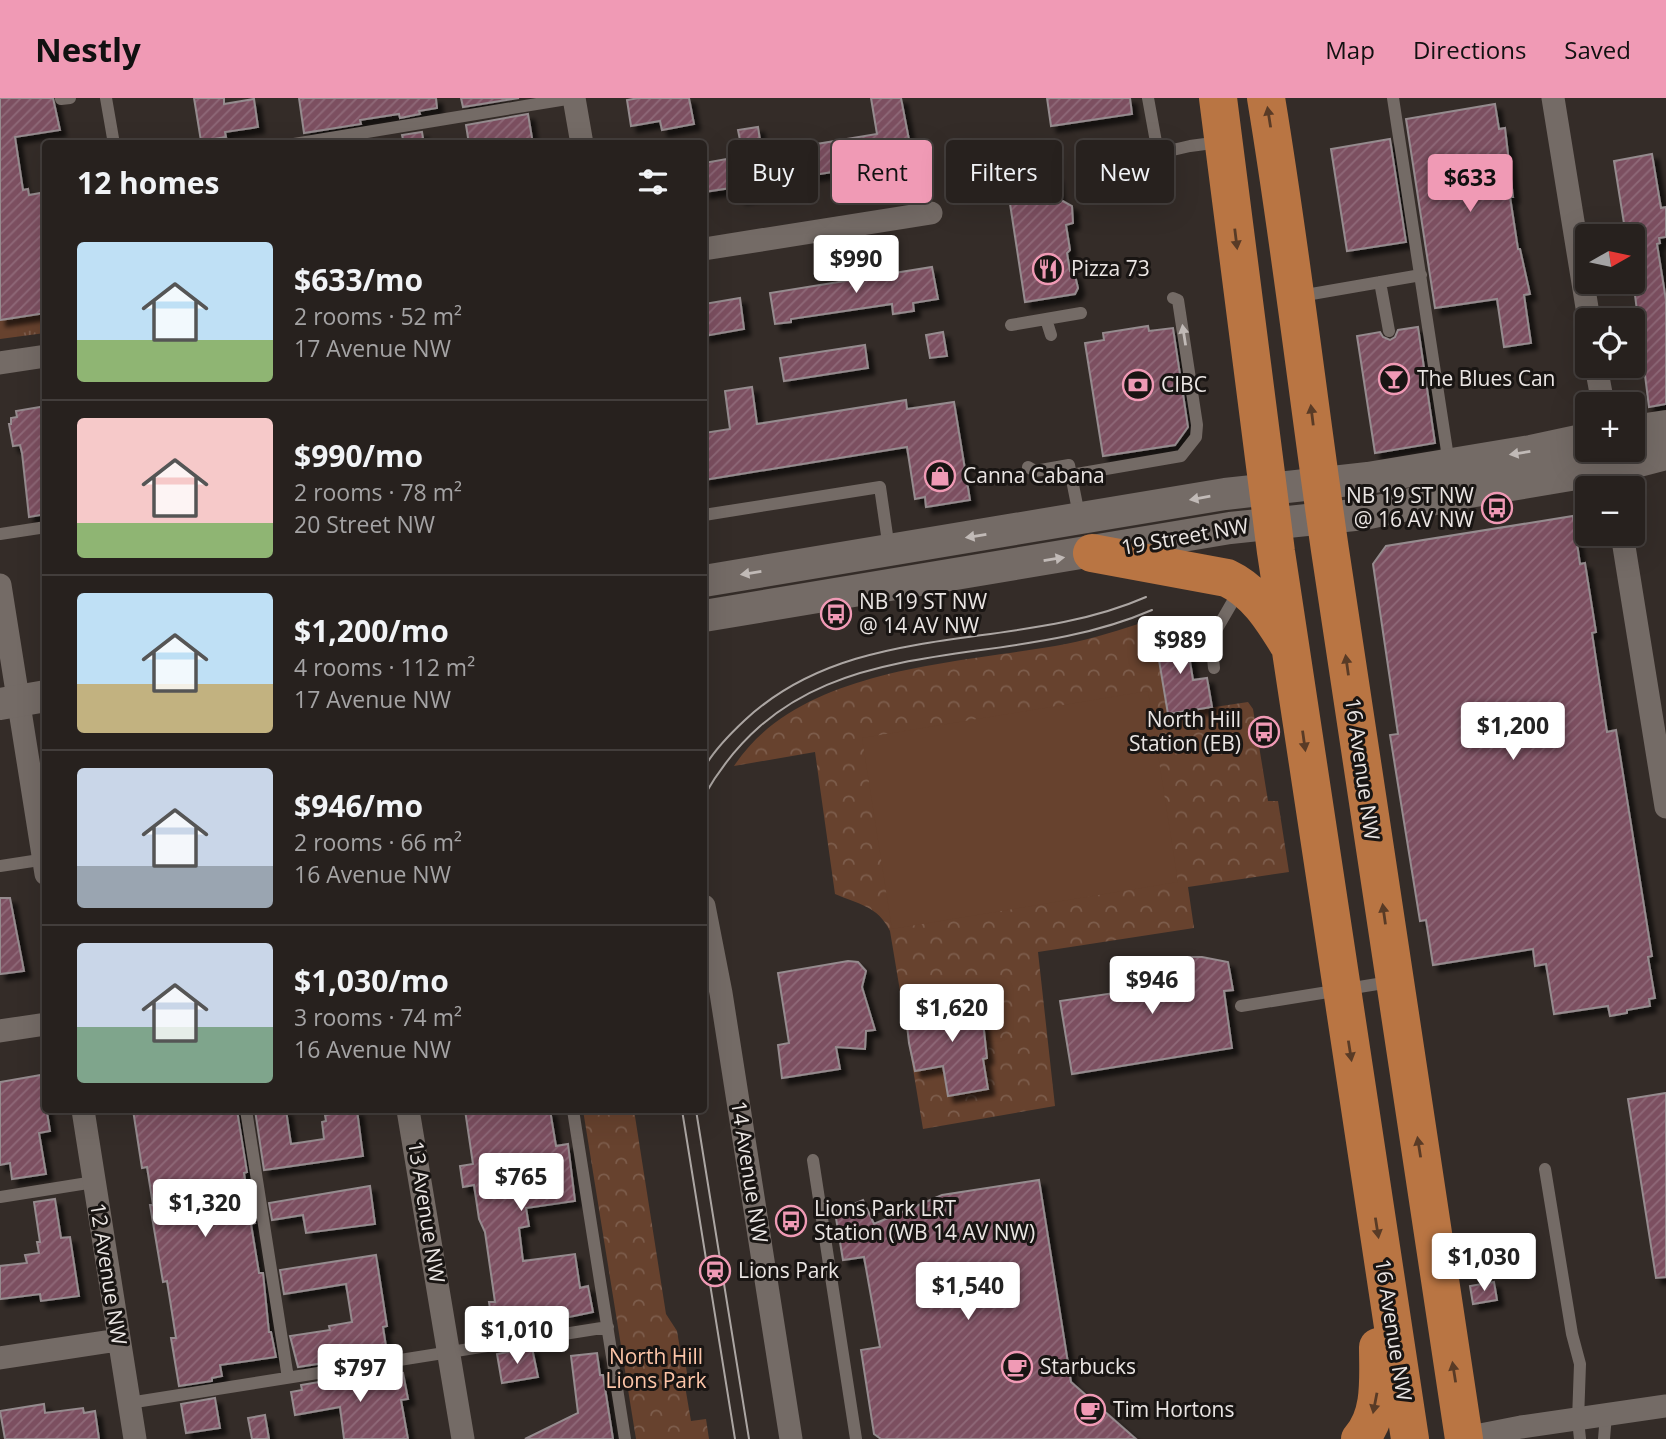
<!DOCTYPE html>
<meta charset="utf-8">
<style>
body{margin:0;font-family:"Open Sans",sans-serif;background:#2f2927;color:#f1f3f6;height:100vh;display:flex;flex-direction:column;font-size:26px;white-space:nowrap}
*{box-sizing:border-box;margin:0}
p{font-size:23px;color:#a4a3a4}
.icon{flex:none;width:38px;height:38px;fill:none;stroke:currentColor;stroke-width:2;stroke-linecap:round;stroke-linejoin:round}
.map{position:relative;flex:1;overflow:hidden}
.sheet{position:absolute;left:42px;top:42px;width:665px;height:973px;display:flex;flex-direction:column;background:#27211e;border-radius:7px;box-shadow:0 7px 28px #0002,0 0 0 2px #433e3c}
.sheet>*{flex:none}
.guide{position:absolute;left:728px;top:42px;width:665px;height:63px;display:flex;gap:14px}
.needle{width:46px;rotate:81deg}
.fabs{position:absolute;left:1575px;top:126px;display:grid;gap:14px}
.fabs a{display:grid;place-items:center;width:70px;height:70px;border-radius:7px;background:#27211e;box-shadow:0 7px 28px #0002,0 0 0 2px #433e3c;font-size:35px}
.price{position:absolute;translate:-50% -60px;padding:0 16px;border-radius:7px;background:#fff;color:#222;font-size:23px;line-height:46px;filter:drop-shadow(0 2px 4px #0008)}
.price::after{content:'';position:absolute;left:50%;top:42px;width:21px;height:16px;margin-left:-10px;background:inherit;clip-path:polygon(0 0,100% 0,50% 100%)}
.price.current{background:#f09ab5;color:#111}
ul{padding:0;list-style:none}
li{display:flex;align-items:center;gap:21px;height:175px;padding:0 35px}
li+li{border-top:2px solid #433e3c}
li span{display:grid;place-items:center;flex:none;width:196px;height:140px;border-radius:7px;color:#555}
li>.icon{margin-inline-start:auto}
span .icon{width:84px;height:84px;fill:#fffc;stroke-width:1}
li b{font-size:30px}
h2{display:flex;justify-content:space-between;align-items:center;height:84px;padding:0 35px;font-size:30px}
.chip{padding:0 24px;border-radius:7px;background:#27211e;box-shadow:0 7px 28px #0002,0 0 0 2px #433e3c;font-size:24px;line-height:63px}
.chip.current{background:#f09ab5;color:#111}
header{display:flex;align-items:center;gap:42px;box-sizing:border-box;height:98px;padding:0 35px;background:#f09ab5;color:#111}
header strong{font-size:33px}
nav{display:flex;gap:38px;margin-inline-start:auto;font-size:24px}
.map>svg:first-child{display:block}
.grass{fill:url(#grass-tufts)}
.park{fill:url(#park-crowns)}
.pitch{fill:#67422e}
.building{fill:url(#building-hatch);stroke:#958b8e;stroke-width:2;filter:url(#shadow)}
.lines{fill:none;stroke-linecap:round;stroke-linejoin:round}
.lane{stroke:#746b66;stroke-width:12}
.street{stroke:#746b66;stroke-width:23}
.secondary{stroke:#746b66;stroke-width:32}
.highway{stroke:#b97543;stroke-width:38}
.tram{stroke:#aca6a3;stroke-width:2}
.oneway{fill:#593b26}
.oneway2{fill:#c1bab7}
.labels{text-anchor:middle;stroke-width:6;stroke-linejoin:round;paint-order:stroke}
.poi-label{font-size:21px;fill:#eae5e3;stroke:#191513;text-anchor:start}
.street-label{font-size:21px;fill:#eae5e3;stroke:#191513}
.park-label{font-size:21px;fill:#fdc5a8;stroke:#191513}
</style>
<header>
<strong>Nestly</strong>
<nav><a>Map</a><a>Directions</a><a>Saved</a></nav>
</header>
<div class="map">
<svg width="1666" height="1341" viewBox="0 0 1666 1341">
<defs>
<pattern id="grass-tufts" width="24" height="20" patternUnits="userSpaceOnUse" patternTransform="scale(1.75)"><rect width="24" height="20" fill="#67422e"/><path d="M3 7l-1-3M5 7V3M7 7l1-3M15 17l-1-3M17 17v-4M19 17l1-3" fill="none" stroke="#7d5d4c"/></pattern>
<pattern id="park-crowns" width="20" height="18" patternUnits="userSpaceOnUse" patternTransform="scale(1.75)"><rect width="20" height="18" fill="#67422e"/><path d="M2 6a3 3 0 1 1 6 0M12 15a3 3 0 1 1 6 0" fill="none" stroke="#7d5d4c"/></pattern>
<pattern id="building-hatch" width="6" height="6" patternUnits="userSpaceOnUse" patternTransform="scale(1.75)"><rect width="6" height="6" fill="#7c5061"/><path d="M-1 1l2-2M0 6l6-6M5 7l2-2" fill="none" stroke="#8f6978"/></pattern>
<filter id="shadow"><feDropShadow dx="6" dy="6" stdDeviation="2" flood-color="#0009"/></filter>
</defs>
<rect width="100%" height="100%" fill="#342c28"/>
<path class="grass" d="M45,215V235L0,241V221Z"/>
<path class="park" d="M1138,526L1149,537L1155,538L1168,616L1248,604L1253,611L1268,703H1278L1289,774L1188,789L1194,830L1038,854L1055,1008L923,1031L890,833C878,808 858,806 835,796L815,654L734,668C797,571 952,566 1055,548C1084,543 1111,535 1138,526Z
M583,1012H634L666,1216L677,1233L680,1251H683L689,1287L685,1288L691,1323L706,1321L709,1341H636Z"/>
<path class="pitch" d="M1148,593L1178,784L892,831L862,640Z"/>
<path class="building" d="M0,0H53L60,32L15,39L23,92L28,91L29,97L46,94V215L0,222Z
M194,0H224V6L254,1L258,29L225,34L226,39L201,43Z
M299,0H436L437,10L419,13L420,16L400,20L399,16L360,22L361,26L304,35Z
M461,0H519L463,9Z
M639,0H689L694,26L662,32L660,23L631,28L627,2Z
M871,0H901L914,68L872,73L871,68L756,86L758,96L740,100L738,89L704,94V65L738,59L736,47H741L738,32L758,29L762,55L877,36Z
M1047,0H1130L1132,16L1051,28Z
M1495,6L1499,31L1505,30L1513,99H1510L1518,151H1520L1530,196L1524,197L1531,245L1504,249L1497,201L1435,210L1406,21Z
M528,16L533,46H469L466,27Z
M422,34L424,46H404L402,37Z
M1390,41L1406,144L1347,153L1331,51Z
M1652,56L1661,110L1666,109V139L1659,140L1660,145L1657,146L1666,202V306L1649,309L1633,181V138H1626L1614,63Z
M1056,78L1059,101L1072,108L1073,125L1066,127L1070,152L1067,155L1070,173L1075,177L1078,190L1075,196L1025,204L1007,86Z
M932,169L938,201L913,205L914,213L893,216L892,206L791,221V224L775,226L770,195Z
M740,200L744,231L704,238V206Z
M1148,228L1149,233L1173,230L1188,329L1175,347L1103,358L1085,245L1104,242L1103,235Z
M1418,229L1435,345L1375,355L1357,238L1380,234L1383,239L1390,242L1395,239L1398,232Z
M943,234L947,258L930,260L926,237Z
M865,247L868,270L784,283L780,260Z
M752,289L757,326L906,302L907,311L954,304L970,402L926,409L925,399L915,401L907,349L704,382V335L730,331L725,293Z
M46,308V416L29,419L22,355L20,347L13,348L9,326H11V320L17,319L16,313Z
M1573,418L1580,466L1585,465L1596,534L1592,535L1607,634L1616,632L1652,858L1648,859L1655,900L1649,901L1650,908L1627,912V915L1610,918L1608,908L1554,916L1546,866L1535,868L1533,851L1433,867L1426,822L1420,823L1390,637L1398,636L1373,466L1386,448Z
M1185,533L1193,582L1207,580L1212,609L1168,616L1155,538Z
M0,800H10L24,873L0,876Z
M1177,859H1202L1228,864L1233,892L1224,893L1232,950L1072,976L1060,903L1135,892L1132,872L1157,863Z
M848,863L858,864L866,873L862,889L875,932L866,933L865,951L836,949L840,971L782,980L778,947L789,945L778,875Z
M976,892L984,933L987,960L983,961L988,991L948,998L943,968L915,973L909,945L906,918L953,910L951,897Z
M41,977L50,1033L39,1035L46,1076L12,1081L10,1065L0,1067V984Z
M1666,995V1179L1656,1180L1628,1001Z
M133,1012H237L247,1074L244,1075L249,1108H252L255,1125L251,1126L259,1175H263L269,1234H271L276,1259L220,1267L222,1278L212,1280V1283L179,1288L171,1240H176L167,1183L163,1184L150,1107H153L147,1069L142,1070Z
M255,1012H286L291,1046L324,1041L322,1024L326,1023L325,1017L357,1012L363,1058L264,1072Z
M465,1012H550L556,1048L568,1046L575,1103L526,1110L529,1128L519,1130L523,1163L575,1156L580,1190L588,1188L593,1214L569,1219L568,1212L530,1217L529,1233L494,1238L489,1204H495L485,1134L479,1121L474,1087L463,1089L460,1068L473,1066Z
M1039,1082L1071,1284L1136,1341H881L874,1336L861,1252L880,1249L864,1159L843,1162L835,1114L863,1102L874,1126L942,1097Z
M370,1088L375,1126L306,1135L303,1117L272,1122L269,1105Z
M55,1101L61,1140L70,1139L79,1198L41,1203L40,1196L0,1201V1168L27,1165L25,1157L39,1155L37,1144H40L34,1104Z
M376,1157L387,1228L383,1229L387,1255L298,1269L290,1238L330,1232L329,1228L352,1224L346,1186L284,1196L280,1172Z
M1494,1184L1497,1202L1473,1206L1470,1188Z
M532,1250L538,1279L502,1285L497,1256Z
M597,1255L600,1277H603L613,1341H525L578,1315L571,1258Z
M390,1272L391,1277L403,1275L408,1301L401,1302L408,1341H344L340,1309L295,1317L291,1294L302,1292L301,1287Z
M215,1300L220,1330L186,1335L181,1306Z
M44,1306L45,1315L83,1310L84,1315L95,1313L99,1341H5L0,1313Z
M265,1317L269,1341H252L248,1320Z"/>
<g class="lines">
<path class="lane" d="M106,0L114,46
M1148,0L1158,55
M1393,0L1449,366
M61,1L70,0
M294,46L573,0
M1151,57L1190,48L1220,44
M1380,184L1389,233
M1300,198L1421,177
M1046,221L1051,237
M1011,227L1081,215
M1028,369L1035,373L1069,367L1077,407L1078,421
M1071,377L1181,358L1196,339L1197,327L1178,202L1173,200
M704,417L880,389L889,451
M0,436L46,429
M1214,570L1211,541L1240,491
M0,768L46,761
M1241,908L1390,884
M246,1012L288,1280
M573,1012L625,1341
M813,1062L856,1341
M1545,1071L1572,1236L1580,1266L1578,1322L1580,1341
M0,1099L94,1084
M129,1305L608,1229
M1604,1341L1606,1317"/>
<path class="street" d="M574,0L582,46
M1553,0L1589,222
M704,151L931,115
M0,265L46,258
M1596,268L1603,306
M1622,436L1666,709
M0,487L46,776
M704,808L721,895L791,1341
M0,933L46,926
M83,1012L135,1341
M408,1012L463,1341
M0,1260L118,1242
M1460,1341L1521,1329L1666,1308"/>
<path class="secondary" d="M1633,333L1666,328
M704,483L1225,396L1368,380L1531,353L1587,341
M704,518L1230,430L1364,416L1463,395L1612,370L1666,356
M0,606L46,598"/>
<path class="highway" d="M1218,0L1276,454L1410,1341
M1266,0C1291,150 1308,301 1330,452C1375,748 1419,1045 1464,1341
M1092,455L1227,480C1255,493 1272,520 1288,546
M1360,1341C1382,1317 1378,1279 1378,1249"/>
<path class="tram" d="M704,670C714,652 730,636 745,622C856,519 1016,556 1146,499
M704,698C806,519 993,581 1152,512
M682,1012L735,1341
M696,1012L749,1341"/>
</g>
<defs><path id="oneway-solid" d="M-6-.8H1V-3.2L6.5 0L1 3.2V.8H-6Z" transform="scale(1.75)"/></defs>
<g class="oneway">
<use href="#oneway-solid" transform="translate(1269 19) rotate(-99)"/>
<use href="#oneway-solid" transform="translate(1236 141) rotate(83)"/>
<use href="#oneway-solid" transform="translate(1312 317) rotate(-97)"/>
<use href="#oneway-solid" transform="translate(1347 567) rotate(-98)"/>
<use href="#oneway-solid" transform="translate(1304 643) rotate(82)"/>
<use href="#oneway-solid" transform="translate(1384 816) rotate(-98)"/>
<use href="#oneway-solid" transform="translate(1350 953) rotate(81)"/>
<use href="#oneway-solid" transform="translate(1419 1049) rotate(-99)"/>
<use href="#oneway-solid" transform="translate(1377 1130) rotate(81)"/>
<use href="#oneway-solid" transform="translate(1454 1274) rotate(-99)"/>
<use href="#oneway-solid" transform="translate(1375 1305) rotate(101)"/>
</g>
<g class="oneway2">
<use href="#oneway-solid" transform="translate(1184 237) rotate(-99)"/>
<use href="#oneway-solid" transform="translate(1520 355) rotate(171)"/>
<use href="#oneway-solid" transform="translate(1200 400) rotate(170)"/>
<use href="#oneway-solid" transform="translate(976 438) rotate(171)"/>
<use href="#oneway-solid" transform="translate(1054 461) rotate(-9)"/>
<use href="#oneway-solid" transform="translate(751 475) rotate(171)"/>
</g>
<defs>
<g id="restaurant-ring" transform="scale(1.575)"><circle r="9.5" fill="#191513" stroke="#f09ab5" stroke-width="1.5"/><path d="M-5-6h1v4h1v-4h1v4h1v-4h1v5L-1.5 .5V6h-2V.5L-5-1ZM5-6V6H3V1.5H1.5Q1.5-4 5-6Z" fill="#f09ab5"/></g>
<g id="bar-ring" transform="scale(1.575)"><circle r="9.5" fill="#191513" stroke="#f09ab5" stroke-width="1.5"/><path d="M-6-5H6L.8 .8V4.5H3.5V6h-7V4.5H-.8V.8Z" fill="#f09ab5"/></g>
<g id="bank-ring" transform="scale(1.575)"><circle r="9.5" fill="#191513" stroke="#f09ab5" stroke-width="1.5"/><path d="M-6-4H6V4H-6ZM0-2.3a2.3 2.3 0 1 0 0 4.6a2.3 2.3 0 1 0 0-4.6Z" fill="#f09ab5"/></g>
<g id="shop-ring" transform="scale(1.575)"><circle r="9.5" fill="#191513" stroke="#f09ab5" stroke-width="1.5"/><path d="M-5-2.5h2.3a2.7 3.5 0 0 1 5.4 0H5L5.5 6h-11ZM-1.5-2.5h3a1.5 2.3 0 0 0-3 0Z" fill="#f09ab5"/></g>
<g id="bus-ring" transform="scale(1.575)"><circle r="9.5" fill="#191513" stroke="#f09ab5" stroke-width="1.5"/><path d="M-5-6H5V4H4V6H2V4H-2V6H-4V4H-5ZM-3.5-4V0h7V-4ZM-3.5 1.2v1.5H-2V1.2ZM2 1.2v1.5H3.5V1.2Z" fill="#f09ab5"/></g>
<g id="station-ring" transform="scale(1.575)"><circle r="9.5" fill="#191513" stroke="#f09ab5" stroke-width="1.5"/><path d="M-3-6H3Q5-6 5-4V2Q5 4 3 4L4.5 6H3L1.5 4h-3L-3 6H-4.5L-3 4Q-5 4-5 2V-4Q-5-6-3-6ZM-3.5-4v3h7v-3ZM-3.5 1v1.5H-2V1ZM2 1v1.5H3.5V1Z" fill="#f09ab5"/></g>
<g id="cafe-ring" transform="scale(1.575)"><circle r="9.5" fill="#191513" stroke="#f09ab5" stroke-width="1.5"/><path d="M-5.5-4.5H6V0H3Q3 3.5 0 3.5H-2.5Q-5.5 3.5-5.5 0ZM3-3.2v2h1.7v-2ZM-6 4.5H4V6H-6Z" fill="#f09ab5"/></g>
</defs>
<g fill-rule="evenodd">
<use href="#restaurant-ring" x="1048" y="171"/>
<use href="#bar-ring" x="1394" y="281"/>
<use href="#bank-ring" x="1138" y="287"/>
<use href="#shop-ring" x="940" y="378"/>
<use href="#bus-ring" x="1497" y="410"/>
<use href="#bus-ring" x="836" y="516"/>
<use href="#bus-ring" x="1264" y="634"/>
<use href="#bus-ring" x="791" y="1123"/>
<use href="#station-ring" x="715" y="1173"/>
<use href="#cafe-ring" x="1017" y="1269"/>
<use href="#cafe-ring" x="1090" y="1312"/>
</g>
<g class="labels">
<g class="poi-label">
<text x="1071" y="178">Pizza 73</text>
<text x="1417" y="288">The Blues Can</text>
<text x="1161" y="294">CIBC</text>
<text x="963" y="385">Canna Cabana</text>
<text x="1474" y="405" text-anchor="end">NB 19 ST NW<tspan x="1474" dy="24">@ 16 AV NW</tspan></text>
<text x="859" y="511">NB 19 ST NW<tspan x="859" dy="24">@ 14 AV NW</tspan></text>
<text x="1241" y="629" text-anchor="end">North Hill<tspan x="1241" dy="24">Station (EB)</tspan></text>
<text x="814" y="1118">Lions Park LRT<tspan x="814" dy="24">Station (WB 14 AV NW)</tspan></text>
<text x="738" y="1180">Lions Park</text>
<text x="1040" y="1276">Starbucks</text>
<text x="1113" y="1319">Tim Hortons</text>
</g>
<g class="street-label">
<text transform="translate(1185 439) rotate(-10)" y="7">19 Street NW</text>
<text transform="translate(1362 671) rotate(82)" y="7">16 Avenue NW</text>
<text transform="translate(749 1074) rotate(81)" y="7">14 Avenue NW</text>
<text transform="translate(426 1114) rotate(81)" y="7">13 Avenue NW</text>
<text transform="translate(108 1176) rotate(81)" y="7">12 Avenue NW</text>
<text transform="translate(1393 1232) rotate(81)" y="7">16 Avenue NW</text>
</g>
<g class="park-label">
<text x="656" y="1266">North Hill<tspan x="656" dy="24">Lions Park</tspan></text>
</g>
</g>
</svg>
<div class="fabs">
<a><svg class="needle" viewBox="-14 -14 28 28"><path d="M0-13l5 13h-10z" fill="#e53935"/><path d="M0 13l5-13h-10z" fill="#a4a3a4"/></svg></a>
<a><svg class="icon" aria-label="locate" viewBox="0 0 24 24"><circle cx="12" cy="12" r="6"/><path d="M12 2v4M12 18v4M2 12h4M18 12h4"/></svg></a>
<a>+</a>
<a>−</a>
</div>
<b class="price current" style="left:1470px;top:116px">$633</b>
<b class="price" style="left:856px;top:197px">$990</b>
<b class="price" style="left:1180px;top:578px">$989</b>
<b class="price" style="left:1513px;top:664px">$1,200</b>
<b class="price" style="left:1152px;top:918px">$946</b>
<b class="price" style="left:952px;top:946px">$1,620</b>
<b class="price" style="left:521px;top:1115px">$765</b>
<b class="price" style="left:205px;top:1141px">$1,320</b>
<b class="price" style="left:1484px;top:1195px">$1,030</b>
<b class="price" style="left:968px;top:1224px">$1,540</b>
<b class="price" style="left:517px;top:1268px">$1,010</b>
<b class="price" style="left:360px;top:1306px">$797</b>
<div class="guide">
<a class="chip">Buy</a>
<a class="chip current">Rent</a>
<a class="chip">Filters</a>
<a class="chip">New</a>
</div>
<section class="sheet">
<h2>12 homes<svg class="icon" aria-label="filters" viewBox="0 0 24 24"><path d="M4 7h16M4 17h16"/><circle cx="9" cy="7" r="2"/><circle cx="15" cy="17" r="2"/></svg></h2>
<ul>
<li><span style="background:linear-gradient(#bfe0f5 70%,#8fb573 0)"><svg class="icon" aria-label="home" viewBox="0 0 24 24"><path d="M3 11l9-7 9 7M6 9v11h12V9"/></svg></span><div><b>$633/mo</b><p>2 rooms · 52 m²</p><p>17 Avenue NW</p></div></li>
<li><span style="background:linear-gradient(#f6c9c9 75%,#8fb573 0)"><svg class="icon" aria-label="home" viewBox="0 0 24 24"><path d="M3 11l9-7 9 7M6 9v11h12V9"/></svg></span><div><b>$990/mo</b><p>2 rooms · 78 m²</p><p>20 Street NW</p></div></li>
<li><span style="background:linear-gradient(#bfe0f5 65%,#c2b280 0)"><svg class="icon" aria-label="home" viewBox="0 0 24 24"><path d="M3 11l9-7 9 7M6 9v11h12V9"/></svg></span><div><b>$1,200/mo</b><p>4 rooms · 112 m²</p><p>17 Avenue NW</p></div></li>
<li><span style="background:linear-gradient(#c9d6e8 70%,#9aa5b1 0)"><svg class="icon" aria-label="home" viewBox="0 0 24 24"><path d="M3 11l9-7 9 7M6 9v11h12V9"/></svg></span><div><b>$946/mo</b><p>2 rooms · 66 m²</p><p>16 Avenue NW</p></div></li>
<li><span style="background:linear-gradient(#c9d6e8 60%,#7fa58c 0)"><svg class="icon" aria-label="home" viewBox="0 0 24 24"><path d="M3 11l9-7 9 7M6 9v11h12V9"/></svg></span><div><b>$1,030/mo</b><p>3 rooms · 74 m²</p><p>16 Avenue NW</p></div></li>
</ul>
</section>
</div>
